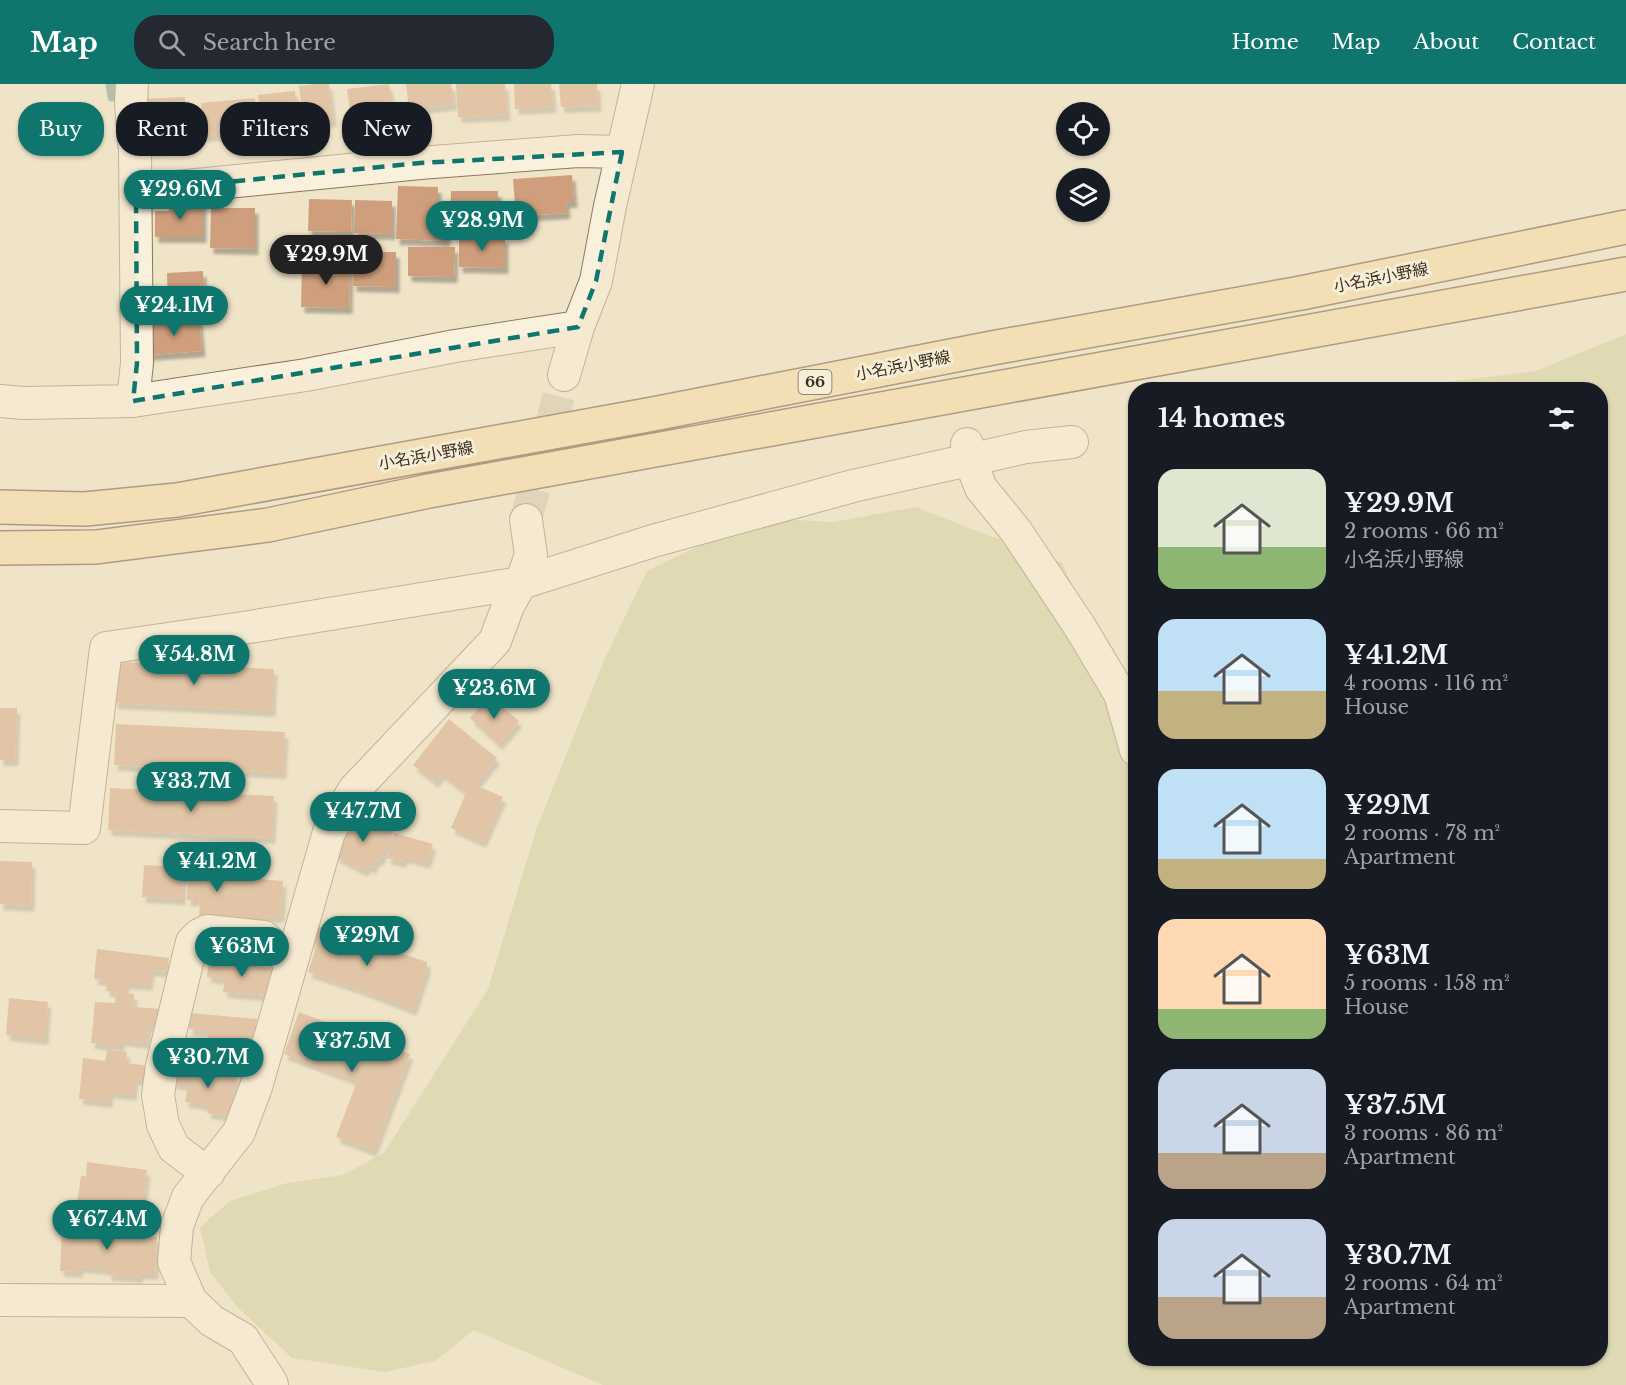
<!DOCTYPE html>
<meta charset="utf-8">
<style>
body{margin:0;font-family:"Libre Baskerville","Noto Sans JP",serif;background:#242831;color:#f1f3f6;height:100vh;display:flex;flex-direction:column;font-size:22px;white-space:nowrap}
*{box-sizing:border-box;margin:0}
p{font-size:20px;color:#9ea1a6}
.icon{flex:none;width:33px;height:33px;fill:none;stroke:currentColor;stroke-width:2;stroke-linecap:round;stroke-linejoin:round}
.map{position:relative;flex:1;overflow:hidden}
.sheet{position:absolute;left:1128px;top:298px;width:480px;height:984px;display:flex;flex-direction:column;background:#171b24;border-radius:24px;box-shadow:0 2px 4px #0004}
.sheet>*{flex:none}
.top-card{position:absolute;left:18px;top:18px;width:570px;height:54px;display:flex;gap:12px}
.buttons{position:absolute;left:1056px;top:18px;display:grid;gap:12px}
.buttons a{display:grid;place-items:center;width:54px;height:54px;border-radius:50%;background:#171b24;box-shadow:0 2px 4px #0004;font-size:30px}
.price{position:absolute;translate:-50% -51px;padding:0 14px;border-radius:21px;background:#0f766e;color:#fff;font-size:20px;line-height:39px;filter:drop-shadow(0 2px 3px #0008)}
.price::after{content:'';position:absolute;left:50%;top:36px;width:18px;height:14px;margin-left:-9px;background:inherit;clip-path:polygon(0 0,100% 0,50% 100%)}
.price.on{background:#222;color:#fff}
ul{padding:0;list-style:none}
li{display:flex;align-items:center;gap:18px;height:150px;padding:0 30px}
li span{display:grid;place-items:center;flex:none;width:168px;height:120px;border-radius:18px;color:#555}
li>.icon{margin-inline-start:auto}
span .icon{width:72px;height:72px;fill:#fffc;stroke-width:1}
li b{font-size:26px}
h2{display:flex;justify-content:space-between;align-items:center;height:72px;padding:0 30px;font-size:26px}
.pill{padding:0 21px;border-radius:24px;background:#171b24;box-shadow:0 2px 4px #0004;font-size:21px;line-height:54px}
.pill.on{background:#0f766e;color:#fff}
header{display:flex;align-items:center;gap:36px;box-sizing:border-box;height:84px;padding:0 30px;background:#0f766e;color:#fff}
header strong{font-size:28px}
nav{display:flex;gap:33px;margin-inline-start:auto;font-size:21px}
.search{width:420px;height:54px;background:#242831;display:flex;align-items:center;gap:15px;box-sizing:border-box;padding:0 21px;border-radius:24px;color:#9ea1a6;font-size:22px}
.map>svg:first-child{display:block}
.green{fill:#c9cf9b}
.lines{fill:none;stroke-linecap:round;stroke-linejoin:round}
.stream{stroke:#6f938a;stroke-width:9}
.building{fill:#cf9f7d;filter:url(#shadow)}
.minor-tunnel{stroke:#ccc0a6;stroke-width:32;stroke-dasharray:32 16;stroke-linecap:butt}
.minor-casing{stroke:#8d765c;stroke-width:34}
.major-casing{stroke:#5b4430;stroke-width:36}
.minor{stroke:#faf1dc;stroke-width:32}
.major{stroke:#f3d9a0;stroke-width:33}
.marked{fill:none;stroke:#0f766e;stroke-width:4.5;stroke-dasharray:12 8;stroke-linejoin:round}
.labels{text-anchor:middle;stroke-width:6;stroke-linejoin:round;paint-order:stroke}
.shield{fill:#f7eed8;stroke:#756857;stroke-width:1.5}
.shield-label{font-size:15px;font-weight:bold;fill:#3d2e20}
.street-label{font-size:16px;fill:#3d2e20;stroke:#f7eed8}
</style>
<header>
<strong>Map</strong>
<div class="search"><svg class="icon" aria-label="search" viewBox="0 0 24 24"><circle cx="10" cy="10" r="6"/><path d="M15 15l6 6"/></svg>Search here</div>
<nav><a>Home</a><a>Map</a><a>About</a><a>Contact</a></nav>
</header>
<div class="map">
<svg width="1626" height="1301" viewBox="0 0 1626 1301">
<defs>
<filter id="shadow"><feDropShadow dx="3.5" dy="6" stdDeviation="1.5" flood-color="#0004"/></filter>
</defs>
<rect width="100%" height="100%" fill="#f0e4c8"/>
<path class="green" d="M1626,250V1301H603L474,1246L435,1277L385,1288L292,1274L237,1223L210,1188L200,1143L230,1117L287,1099L343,1091L384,1069L488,905L536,746L605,574L647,487L723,450L781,435L832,438L916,423L989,452L1025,462L1062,479L1135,640L1136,1275H1600V306H1405L1423,301L1536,287Z"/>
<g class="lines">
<path class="stream" d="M110,0L112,13"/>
</g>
<path class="building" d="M316,0H329L333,37L304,41L299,2Z
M389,0L393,30L351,35L347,5Z
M406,0H451L454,20L409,26Z
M456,0H505L507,31L458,33Z
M514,0H551L553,23L515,25Z
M559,0H597L598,22L561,23Z
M295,7L300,52L264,56L258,11Z
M185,13L187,50L166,52L167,65L143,67L140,15Z
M255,14L258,47L204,52L201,19Z
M572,91L574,118H566L567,129L516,132L513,95Z
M398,102L438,103V117L448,118L447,157L396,155Z
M451,107H498L497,147H450Z
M309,115L352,116L351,148L308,147Z
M355,116L392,117V150L354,149Z
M169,118H203V153H155V127H169Z
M211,124H255V165L210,164Z
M459,153H505V184L459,183Z
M408,163H455L454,193L408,192Z
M354,168H396V203L353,202Z
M302,179L350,180L349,224L301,223Z
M203,187L204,222L168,224L167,189Z
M199,234L202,267L148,271L146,238Z
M116,578L274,585L272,627L114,619Z
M489,612L519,637L499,660L470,634Z
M0,624H17L15,676H0Z
M449,635L497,674L475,701L503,713L483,758L451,744L466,709L442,690L435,698L413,681Z
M116,640L285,648L283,689L114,681Z
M110,704L274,712L272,754L108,746Z
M354,730L393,748L380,776L377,775L373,784L367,782L365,787L335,772Z
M394,749L433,760L427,779L405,773L402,778L387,774Z
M0,777L32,778L31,822L0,820Z
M144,781L211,785V791L283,797L281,833L263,832V839L199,834L200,817L187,816L188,795H183L182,815L142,813Z
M316,841L427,878V884L413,926L367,908L308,888L317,861L310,858Z
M97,865L169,874L167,888L151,886L149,901L126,899L125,909L134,910L133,923L162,925L160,942L148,941L146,959L121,956V962L91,959L95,918L115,919L116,908L106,907L107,897L94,895Z
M209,876L273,884L270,912L223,908L225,895L207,893Z
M9,914L48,918L45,955L6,951Z
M299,928L410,970L373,1067L336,1053L357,997L284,970Z
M190,929L257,935L254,970H247L246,978L224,976L225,968L207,967L208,947L189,945Z
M107,966L127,968L126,979L151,982L150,997L135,995L133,1011L110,1008L109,1018L79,1015L83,974L105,977Z
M173,983L237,992L231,1032L207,1029L209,1021L185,1018L188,1001L171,999Z
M87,1078L147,1086L143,1118L127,1115L126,1125L117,1124L116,1132L76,1127L81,1092H86Z
M62,1140L129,1144L128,1152L157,1153L155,1190L140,1189V1193L108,1191V1185L79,1183V1188L60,1187Z"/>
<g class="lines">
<path class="minor-tunnel" d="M526,436L564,291"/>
<g class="minor-casing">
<path id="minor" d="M132,0L131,20L135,67L137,279L133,317
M136,107L420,79L578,67L622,68
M564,291L578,243L596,197L610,122L638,0
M0,317L24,319L133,317L306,291L455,262L578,243
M967,360L970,376L981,404L1016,447L1080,543L1120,610L1136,666
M0,742L84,744L106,564L243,544L521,499L653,457L853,402L1026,363L1072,358
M209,1088L194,1079L174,1064L163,1041L158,1011L162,982L192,858L199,851L207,847L264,853L287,875L292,878
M0,1216L191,1217
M272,1301L271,1298L243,1255L212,1237L191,1217L174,1178L177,1142L188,1113L239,1048L256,1003L329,748L354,706L495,557L508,522L521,499L531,471L526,436"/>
</g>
<g class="major-casing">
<path id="major" d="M0,423L85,425L177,416L653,330L992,264L1301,209L1626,143
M0,464L96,463L268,441L429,407L1626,190"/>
</g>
<use href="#minor" class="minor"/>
<use href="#major" class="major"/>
</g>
<path d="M0 0H1626V1301H0ZM622,68L596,197L578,243L133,317L137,279L136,107L420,79Z" fill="#f0e4c8" fill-opacity=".55" fill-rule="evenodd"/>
<path class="marked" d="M622,68L596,197L578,243L133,317L137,279L136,107L420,79Z"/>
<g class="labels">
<rect class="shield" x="798.5" y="286" width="33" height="24" rx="4.5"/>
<g class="shield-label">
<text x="815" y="303">66</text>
</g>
<g class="street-label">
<text transform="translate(1381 193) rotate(-11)" y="6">小名浜小野線</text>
<text transform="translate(903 281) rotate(-11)" y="6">小名浜小野線</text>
<text transform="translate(426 371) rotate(-10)" y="6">小名浜小野線</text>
</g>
</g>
</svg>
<div class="buttons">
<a><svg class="icon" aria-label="locate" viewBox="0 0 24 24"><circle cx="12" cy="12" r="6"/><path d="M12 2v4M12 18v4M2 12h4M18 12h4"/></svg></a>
<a><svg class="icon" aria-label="layers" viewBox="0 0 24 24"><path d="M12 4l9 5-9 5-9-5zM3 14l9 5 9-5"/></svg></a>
</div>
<b class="price" style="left:180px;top:137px">¥29.6M</b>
<b class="price" style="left:482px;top:168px">¥28.9M</b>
<b class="price on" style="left:326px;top:202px">¥29.9M</b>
<b class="price" style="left:174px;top:253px">¥24.1M</b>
<b class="price" style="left:194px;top:602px">¥54.8M</b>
<b class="price" style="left:494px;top:636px">¥23.6M</b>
<b class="price" style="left:191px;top:729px">¥33.7M</b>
<b class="price" style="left:363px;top:759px">¥47.7M</b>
<b class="price" style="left:217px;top:809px">¥41.2M</b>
<b class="price" style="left:367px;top:883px">¥29M</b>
<b class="price" style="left:242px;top:894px">¥63M</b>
<b class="price" style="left:352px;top:989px">¥37.5M</b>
<b class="price" style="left:208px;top:1005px">¥30.7M</b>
<b class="price" style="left:107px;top:1167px">¥67.4M</b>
<div class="top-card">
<a class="pill on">Buy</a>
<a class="pill">Rent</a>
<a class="pill">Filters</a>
<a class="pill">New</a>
</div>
<section class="sheet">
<h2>14 homes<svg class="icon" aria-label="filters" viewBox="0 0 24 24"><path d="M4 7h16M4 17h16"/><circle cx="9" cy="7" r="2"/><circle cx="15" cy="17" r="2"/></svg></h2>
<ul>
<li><span style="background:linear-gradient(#dfe7d0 65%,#8fb573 0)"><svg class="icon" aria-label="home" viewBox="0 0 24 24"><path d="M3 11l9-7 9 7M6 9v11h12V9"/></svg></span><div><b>¥29.9M</b><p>2 rooms · 66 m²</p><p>小名浜小野線</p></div></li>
<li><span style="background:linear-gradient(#bfe0f5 60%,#c2b280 0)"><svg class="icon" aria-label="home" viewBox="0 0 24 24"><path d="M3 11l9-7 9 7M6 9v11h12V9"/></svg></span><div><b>¥41.2M</b><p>4 rooms · 116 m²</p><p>House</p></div></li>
<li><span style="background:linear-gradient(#bfe0f5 75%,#c2b280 0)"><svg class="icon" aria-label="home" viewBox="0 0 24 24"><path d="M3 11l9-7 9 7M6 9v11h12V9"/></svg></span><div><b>¥29M</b><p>2 rooms · 78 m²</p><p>Apartment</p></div></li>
<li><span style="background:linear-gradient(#ffd9b3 75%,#8fb573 0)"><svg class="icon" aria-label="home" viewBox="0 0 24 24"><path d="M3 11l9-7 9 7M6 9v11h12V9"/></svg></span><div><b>¥63M</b><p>5 rooms · 158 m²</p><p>House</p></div></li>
<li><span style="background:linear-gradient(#c9d6e8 70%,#b9a48a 0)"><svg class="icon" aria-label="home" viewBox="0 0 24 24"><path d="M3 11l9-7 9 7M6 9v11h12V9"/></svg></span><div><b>¥37.5M</b><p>3 rooms · 86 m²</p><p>Apartment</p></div></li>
<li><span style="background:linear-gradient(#c9d6e8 65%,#b9a48a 0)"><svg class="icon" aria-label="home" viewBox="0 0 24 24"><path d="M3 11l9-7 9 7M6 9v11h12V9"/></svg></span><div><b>¥30.7M</b><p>2 rooms · 64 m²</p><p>Apartment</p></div></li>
</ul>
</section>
</div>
